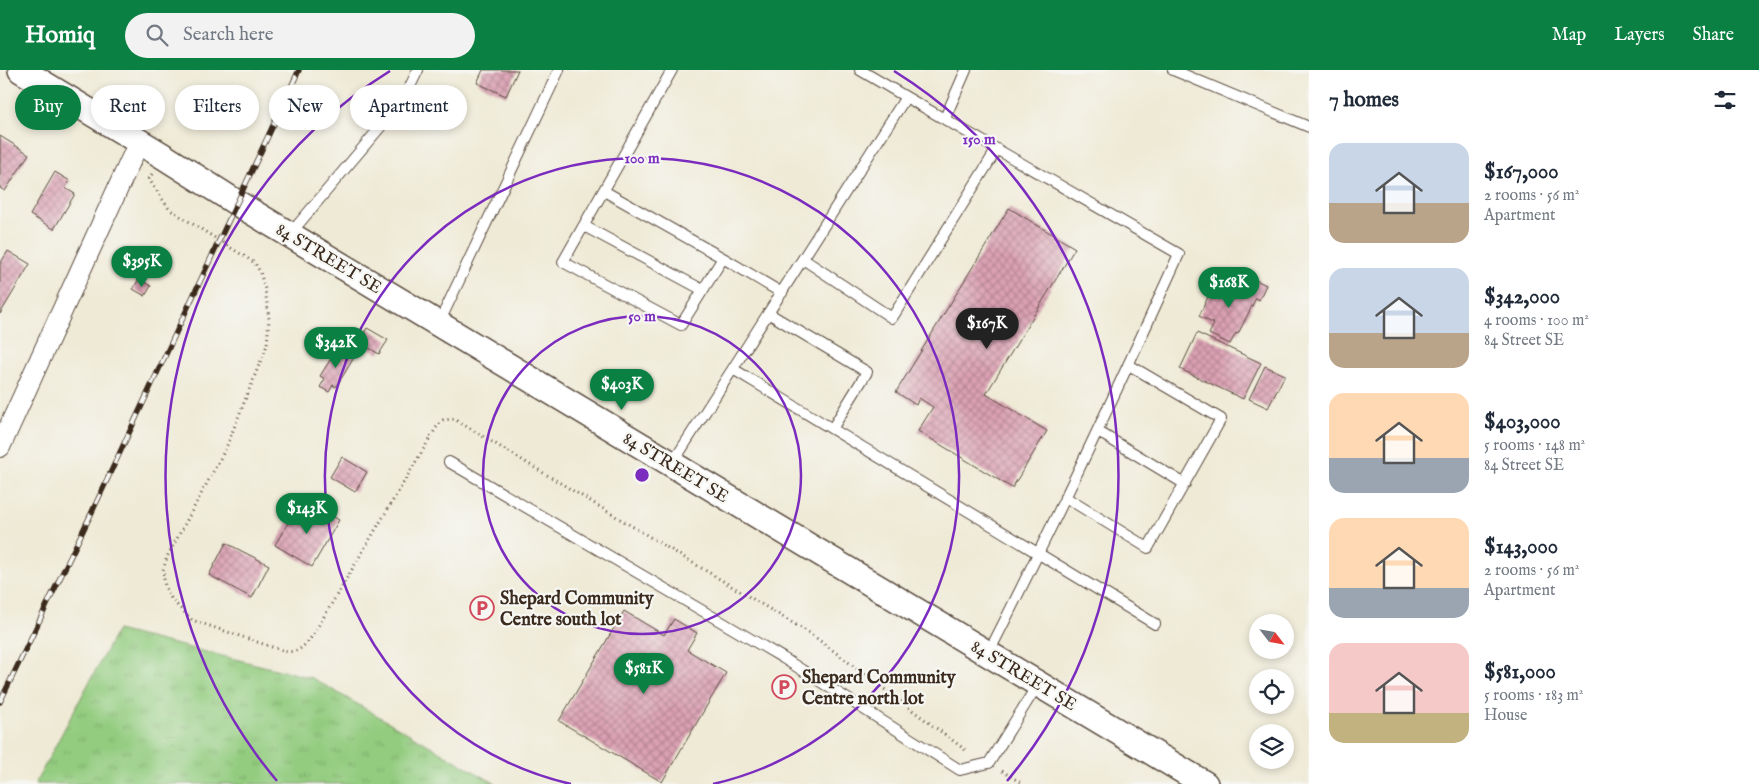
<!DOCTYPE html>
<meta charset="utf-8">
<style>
body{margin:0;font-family:"IM FELL English",serif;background:#f2f2f3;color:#1f2937;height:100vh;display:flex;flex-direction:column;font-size:19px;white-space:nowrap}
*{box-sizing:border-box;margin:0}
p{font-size:16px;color:#747a83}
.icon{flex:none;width:28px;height:28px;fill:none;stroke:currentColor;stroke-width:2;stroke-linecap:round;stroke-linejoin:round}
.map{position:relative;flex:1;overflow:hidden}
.side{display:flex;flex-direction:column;background:#fff;width:450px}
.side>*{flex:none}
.top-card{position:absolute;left:15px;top:15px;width:475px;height:45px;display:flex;gap:10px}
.needle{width:32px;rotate:121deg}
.fabs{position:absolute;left:1249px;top:544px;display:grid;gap:10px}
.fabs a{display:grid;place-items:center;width:45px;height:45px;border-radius:50%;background:#fff;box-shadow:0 2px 8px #0003;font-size:25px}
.price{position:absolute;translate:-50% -42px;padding:0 11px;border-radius:18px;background:#0b8043;color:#fff;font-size:16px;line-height:32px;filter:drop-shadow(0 1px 2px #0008)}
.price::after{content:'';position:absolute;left:50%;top:30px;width:15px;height:11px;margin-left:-8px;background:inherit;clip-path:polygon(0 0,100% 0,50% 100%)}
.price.active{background:#222;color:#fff}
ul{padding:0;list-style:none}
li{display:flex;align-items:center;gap:15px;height:125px;padding:0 20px}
li span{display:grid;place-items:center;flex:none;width:140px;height:100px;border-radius:15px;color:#555}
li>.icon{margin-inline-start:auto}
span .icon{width:60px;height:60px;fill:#fffc;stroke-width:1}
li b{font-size:21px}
h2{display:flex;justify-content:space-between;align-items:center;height:60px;padding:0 20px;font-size:21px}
.chip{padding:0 18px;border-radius:22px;background:#fff;box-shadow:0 2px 8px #0003;font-size:18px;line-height:45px}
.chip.active{background:#0b8043;color:#fff}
header{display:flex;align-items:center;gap:30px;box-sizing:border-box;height:70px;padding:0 25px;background:#0b8043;color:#fff}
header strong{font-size:24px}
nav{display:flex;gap:28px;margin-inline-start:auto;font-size:18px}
.search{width:350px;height:45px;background:#f2f2f3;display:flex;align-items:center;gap:12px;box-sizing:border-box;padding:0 18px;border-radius:28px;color:#747a83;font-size:19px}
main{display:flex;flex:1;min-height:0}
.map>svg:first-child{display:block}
.grass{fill:url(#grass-tufts);stroke:#677b4e}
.building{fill:url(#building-cross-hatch)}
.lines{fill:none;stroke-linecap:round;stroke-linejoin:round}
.service-casing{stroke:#56473a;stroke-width:12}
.minor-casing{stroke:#56473a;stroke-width:22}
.tertiary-casing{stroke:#56473a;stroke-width:28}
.path{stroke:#56473a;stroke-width:3;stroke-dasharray:1 4;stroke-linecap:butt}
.service{stroke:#fff;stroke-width:10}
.minor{stroke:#fff;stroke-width:20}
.tertiary{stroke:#fff;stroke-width:25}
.rail-casing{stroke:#3b2a1e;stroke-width:5.5}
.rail{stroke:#f6f6f2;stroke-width:4;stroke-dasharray:11;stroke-linecap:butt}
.ring{fill:none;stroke:#7b2cbf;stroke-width:2.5}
.labels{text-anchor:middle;stroke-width:4.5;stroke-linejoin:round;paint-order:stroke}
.street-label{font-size:18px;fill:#3b2a1e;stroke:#f6f6f2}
.poi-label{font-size:18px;font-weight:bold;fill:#3b2a1e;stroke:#f6f6f2;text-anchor:start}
.centre{fill:#7b2cbf;stroke:#f6f6f2;stroke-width:2.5}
.ring-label{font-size:15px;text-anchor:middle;font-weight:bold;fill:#7b2cbf;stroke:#f6f6f2;stroke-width:4.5;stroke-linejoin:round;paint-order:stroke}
</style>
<header>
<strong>Homiq</strong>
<div class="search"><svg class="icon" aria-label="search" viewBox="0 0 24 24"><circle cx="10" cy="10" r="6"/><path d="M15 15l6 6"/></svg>Search here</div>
<nav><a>Map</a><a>Layers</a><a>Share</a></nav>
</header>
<main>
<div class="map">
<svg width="1309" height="714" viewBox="0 0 1309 714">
<defs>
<pattern id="grass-tufts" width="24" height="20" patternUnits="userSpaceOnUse" patternTransform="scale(1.25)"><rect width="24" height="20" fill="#93cc7f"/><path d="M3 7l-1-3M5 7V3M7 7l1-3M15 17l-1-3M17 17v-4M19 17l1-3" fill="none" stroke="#80af6d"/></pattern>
<pattern id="building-cross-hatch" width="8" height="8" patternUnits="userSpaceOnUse" patternTransform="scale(1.25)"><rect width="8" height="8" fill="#dba1b4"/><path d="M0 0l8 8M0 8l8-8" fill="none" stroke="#b38392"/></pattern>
</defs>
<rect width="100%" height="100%" fill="#f6f6f2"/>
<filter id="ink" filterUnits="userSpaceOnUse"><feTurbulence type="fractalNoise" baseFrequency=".02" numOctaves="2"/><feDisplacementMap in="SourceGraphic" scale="10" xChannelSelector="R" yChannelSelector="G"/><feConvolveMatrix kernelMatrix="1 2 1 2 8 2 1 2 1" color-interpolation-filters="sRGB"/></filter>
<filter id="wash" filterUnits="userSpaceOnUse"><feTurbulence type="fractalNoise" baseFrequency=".0096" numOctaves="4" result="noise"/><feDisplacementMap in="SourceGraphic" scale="20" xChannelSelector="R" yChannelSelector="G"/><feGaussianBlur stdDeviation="1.12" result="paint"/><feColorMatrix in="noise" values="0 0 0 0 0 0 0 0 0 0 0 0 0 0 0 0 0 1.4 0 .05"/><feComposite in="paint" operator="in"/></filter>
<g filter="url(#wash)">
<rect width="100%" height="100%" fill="#efead6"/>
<path class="grass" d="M117,560L312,608L496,714H35Z"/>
<g id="blocks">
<path class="building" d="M483,0H518L506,26L477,13Z
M0,66L29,84L5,121L0,118Z
M55,102L70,111L65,118L75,124L54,159L30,145Z
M1009,138L1075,178L986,324L1047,361L1012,418L918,361L933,337L919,328L916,335L896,322Z
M8,181L30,194L0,244V194Z
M1250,207L1266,215L1259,230L1256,228L1238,264L1236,263L1230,274L1209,264L1214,254L1199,246L1216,210L1248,225L1254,213L1248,211Z
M139,209L151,216L145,226L133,219Z
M367,258L388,270L379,284L359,272Z
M1197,263L1261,293L1243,329L1180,299Z
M339,276L355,286L336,317L333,315L329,322L320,317L325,309L320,306Z
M1265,296L1285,305L1268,338L1249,329Z
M342,387L367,402L355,422L330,407Z
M319,438L339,450L312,497L275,475L296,439L313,449Z
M226,473L269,495L252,528L209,505Z
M624,541L664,565L674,549L697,563L687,580L726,603L662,712L559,651Z"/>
</g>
</g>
<g filter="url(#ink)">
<use href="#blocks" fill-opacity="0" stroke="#56473a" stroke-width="1"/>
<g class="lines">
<g class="service-casing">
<path id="service" d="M860,0L906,27
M1173,0L1309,57
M945,48L966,0
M604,121L723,188L681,255L563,192L672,0
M584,156L703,220
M290,164L404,29L418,0
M723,188L782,223
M803,189L892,248L997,79
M768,243L867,302L832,359
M439,253L559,0
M733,299L1155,554
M1097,361L1185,414
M449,392L783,588L960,700L989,693L1038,614
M672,394L906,27L1179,184C1118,319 1055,452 988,584
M1065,427L1148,478L1221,349L1129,295"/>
</g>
<g class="minor-casing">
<path id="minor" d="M0,377L139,72"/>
</g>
<g class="tertiary-casing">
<path id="tertiary" d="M21,0L163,86L237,133L1205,714"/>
</g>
<path class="path" d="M152,104L149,109L169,139L255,193L260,202L265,219L269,249L267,275L226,378L167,487L163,500L165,517L172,530L192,550L284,581C298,584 305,576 313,565L436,358L443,350L454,349L811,564L968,682
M1002,701L1023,714"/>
<use href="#service" class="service"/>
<use href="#minor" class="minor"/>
<use href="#tertiary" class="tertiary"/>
<g class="rail-casing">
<path id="rail" d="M0,632L92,442L299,0"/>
</g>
<use href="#rail" class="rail"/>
</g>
</g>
<g class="ring">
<circle cx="642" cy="405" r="159"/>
<path d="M571 714A317 317 0 1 1 713 714"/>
<path d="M277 711A476 476 0 0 1 390 1M894 1A476 476 0 0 1 1007 711"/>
</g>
<defs>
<g id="parking-ring" transform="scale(1.25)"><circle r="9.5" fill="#f6f6f2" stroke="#d1495b" stroke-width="1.5"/><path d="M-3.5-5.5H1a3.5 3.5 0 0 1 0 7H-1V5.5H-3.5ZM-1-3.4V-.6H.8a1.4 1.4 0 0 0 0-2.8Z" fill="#d1495b"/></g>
</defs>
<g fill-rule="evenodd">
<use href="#parking-ring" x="482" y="538"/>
<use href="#parking-ring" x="784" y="617"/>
</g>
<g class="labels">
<g class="street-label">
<text transform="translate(329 188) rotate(31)" y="6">84 STREET SE</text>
<text transform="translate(676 397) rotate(31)" y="6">84 STREET SE</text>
<text transform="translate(1024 605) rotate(31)" y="6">84 STREET SE</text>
</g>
<g class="poi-label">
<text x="500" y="534">Shepard Community<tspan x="500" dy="21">Centre south lot</tspan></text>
<text x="802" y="613">Shepard Community<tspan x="802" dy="21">Centre north lot</tspan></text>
</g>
</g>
<circle cx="642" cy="405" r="8" class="centre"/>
<g class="ring-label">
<text x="979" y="74">150 m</text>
<text x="642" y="93">100 m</text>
<text x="642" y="251">50 m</text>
</g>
</svg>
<div class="fabs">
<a><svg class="needle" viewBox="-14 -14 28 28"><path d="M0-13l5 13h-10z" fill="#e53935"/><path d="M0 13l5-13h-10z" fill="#747a83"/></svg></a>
<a><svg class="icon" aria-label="locate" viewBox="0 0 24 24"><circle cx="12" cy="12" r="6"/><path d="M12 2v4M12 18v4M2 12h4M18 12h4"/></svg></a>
<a><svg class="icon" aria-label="layers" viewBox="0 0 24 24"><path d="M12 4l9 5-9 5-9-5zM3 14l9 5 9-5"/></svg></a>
</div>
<b class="price" style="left:142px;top:218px">$395K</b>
<b class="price" style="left:1229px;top:239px">$168K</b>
<b class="price active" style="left:987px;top:280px">$167K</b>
<b class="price" style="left:336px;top:299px">$342K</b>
<b class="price" style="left:622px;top:341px">$403K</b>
<b class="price" style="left:307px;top:465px">$143K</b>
<b class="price" style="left:644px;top:625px">$581K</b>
<div class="top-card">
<a class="chip active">Buy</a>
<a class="chip">Rent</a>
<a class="chip">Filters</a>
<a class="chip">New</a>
<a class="chip">Apartment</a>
</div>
</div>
<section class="side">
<h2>7 homes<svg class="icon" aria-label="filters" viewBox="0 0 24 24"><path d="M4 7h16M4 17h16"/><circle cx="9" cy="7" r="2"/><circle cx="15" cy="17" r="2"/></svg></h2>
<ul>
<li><span style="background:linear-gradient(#c9d6e8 60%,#b9a48a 0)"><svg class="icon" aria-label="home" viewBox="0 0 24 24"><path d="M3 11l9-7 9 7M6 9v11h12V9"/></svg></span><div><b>$167,000</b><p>2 rooms · 56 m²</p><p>Apartment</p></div></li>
<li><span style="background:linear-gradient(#c9d6e8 65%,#b9a48a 0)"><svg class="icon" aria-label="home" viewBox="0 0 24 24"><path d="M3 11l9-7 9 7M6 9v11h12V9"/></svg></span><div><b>$342,000</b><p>4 rooms · 100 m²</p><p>84 Street SE</p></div></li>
<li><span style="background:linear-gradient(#ffd9b3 65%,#9aa5b1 0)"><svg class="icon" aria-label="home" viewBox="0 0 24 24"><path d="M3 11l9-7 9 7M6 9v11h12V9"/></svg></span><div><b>$403,000</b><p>5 rooms · 148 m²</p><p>84 Street SE</p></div></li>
<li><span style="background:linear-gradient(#ffd9b3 70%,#9aa5b1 0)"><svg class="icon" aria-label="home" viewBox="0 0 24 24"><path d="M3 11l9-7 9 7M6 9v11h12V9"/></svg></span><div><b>$143,000</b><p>2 rooms · 56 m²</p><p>Apartment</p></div></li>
<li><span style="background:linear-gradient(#f6c9c9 70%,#c2b280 0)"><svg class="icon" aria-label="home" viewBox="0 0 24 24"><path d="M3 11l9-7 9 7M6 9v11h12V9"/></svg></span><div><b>$581,000</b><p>5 rooms · 183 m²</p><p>House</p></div></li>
</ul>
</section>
</main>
